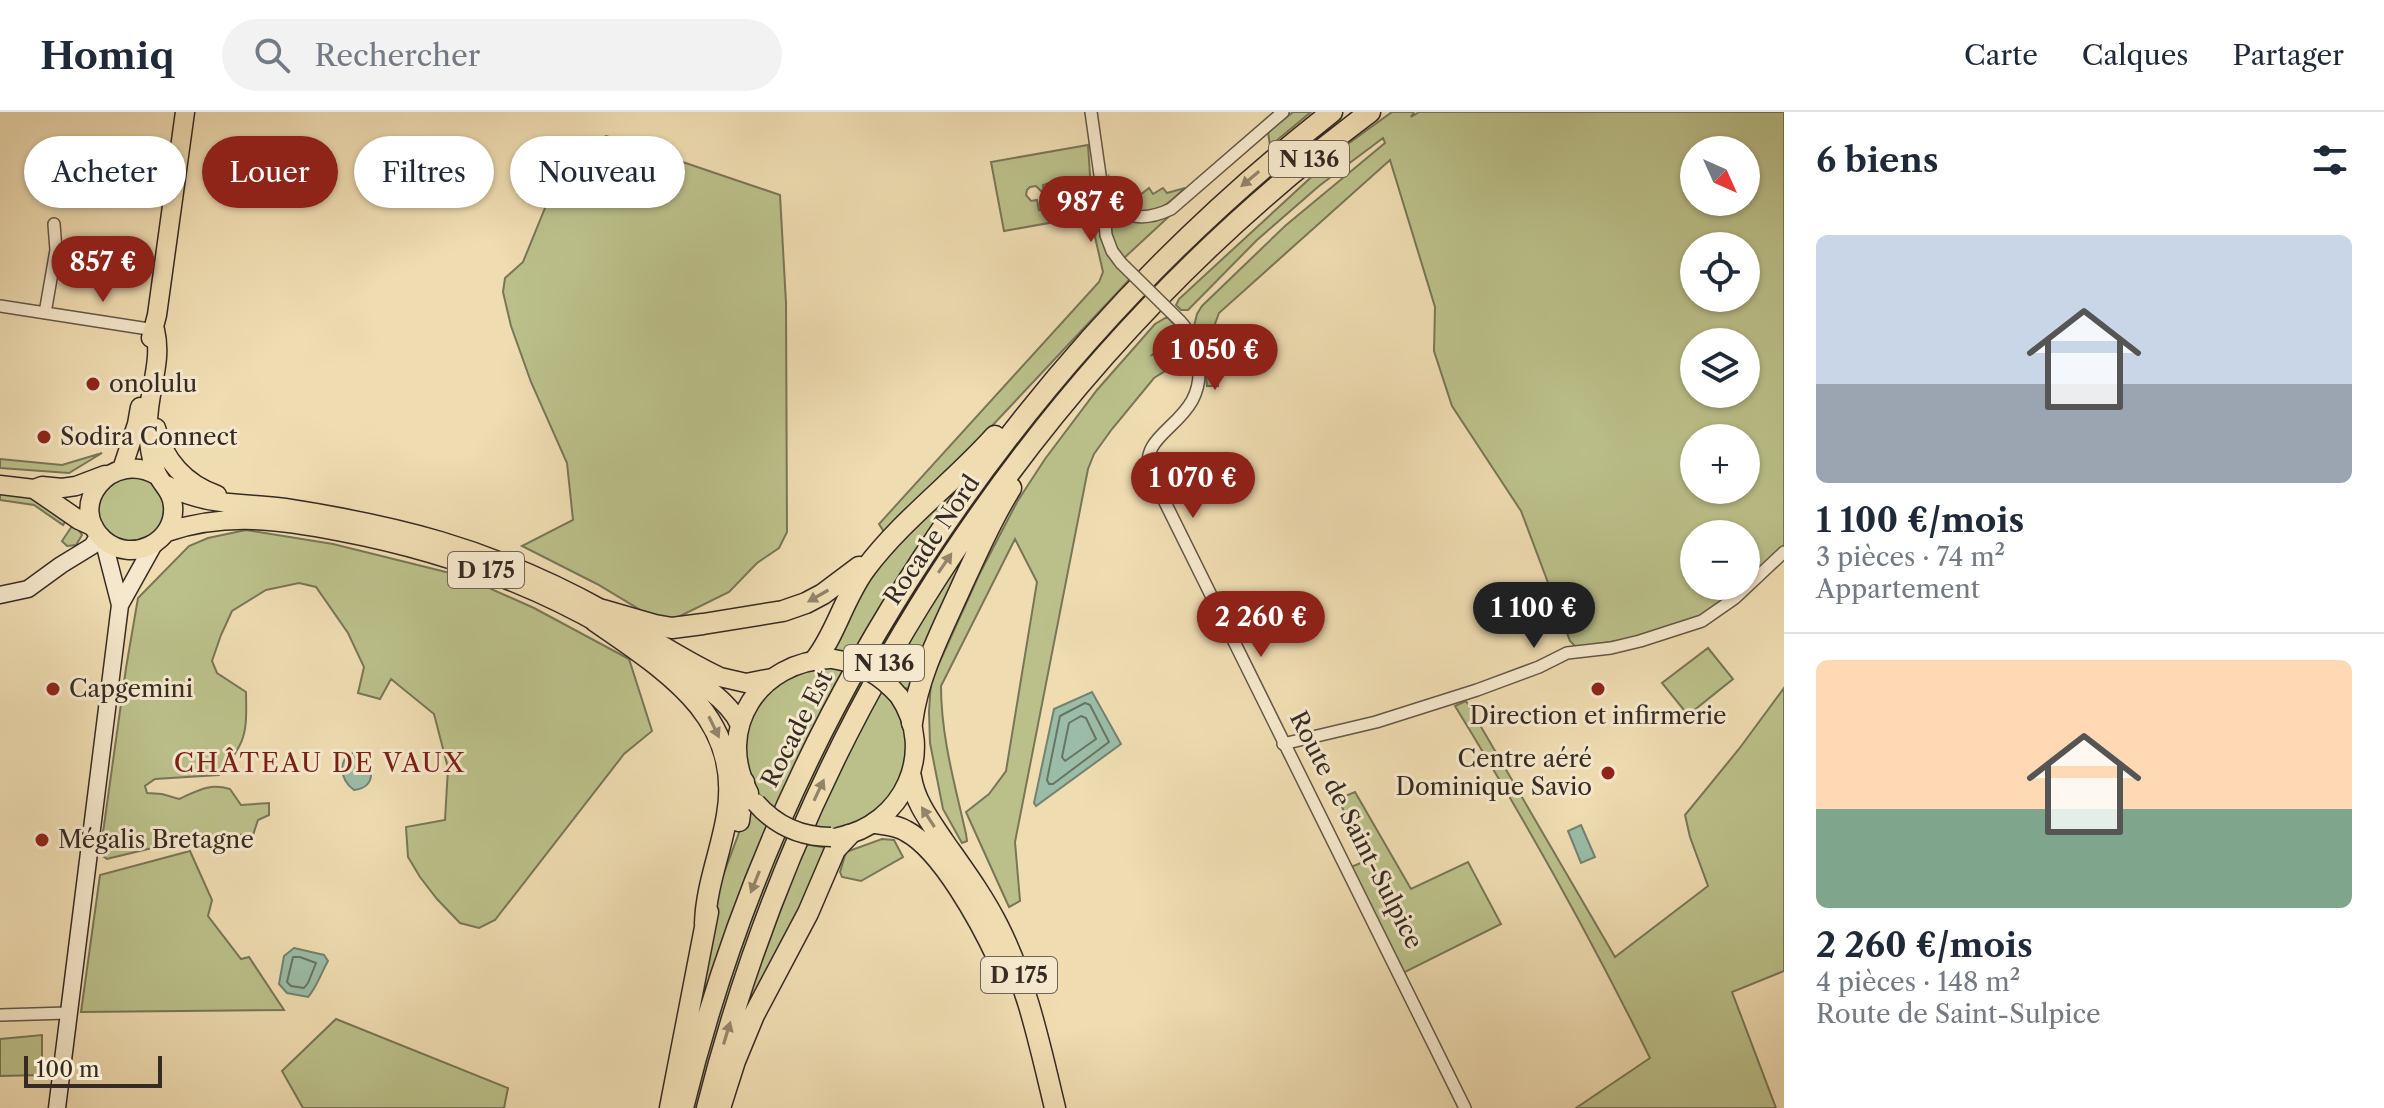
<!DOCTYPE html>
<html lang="fr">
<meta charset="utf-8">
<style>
body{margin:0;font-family:"Libre Caslon Text",serif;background:#f2f2f3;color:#1f2937;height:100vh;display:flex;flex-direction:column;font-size:30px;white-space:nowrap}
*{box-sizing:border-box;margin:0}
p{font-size:26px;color:#747a83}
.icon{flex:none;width:44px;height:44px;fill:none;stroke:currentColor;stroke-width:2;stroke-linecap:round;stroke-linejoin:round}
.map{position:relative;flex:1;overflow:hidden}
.panel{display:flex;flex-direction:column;background:#fff;width:600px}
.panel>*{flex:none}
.hud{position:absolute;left:24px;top:24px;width:760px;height:72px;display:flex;gap:16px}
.needle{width:52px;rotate:135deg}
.tools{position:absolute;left:1680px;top:24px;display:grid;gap:16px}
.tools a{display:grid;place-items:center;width:80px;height:80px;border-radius:50%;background:#fff;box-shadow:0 2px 6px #0004;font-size:40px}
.scale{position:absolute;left:24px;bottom:20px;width:138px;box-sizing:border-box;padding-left:8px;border:4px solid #362b24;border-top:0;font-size:22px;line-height:28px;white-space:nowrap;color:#362b24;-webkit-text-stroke:6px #f5e8cc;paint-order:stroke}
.price{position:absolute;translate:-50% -68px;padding:0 18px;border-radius:28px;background:#8f2418;color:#fff;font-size:26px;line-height:52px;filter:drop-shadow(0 2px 4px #0008)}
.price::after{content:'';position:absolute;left:50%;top:48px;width:24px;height:18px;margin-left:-12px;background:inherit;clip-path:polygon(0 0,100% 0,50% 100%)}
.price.on{background:#222;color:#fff}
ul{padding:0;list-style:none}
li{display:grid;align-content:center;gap:16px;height:424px;padding:0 32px}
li+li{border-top:2px solid #e0e1e3}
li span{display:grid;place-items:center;height:248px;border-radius:12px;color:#555}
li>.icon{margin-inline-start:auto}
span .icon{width:144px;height:144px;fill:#fffc;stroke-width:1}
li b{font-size:34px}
h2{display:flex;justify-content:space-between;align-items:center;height:96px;padding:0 32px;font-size:34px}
.chip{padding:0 28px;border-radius:36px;background:#fff;box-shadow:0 2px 6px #0004;font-size:28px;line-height:72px}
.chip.on{background:#8f2418;color:#fff}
header{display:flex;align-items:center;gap:48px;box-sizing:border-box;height:112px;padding:0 40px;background:#fff;border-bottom:2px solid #e0e1e3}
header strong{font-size:38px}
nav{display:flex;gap:44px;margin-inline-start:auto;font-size:28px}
.search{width:560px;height:72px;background:#f2f2f3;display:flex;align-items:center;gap:20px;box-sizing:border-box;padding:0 28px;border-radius:44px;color:#747a83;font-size:30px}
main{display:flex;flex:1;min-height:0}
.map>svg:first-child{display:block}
.green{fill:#bbc08a;stroke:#787657;stroke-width:2;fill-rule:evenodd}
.water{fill:#9bbca6;stroke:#738272;stroke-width:2}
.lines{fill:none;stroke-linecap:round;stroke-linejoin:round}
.shore{stroke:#687465;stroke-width:2}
.street-casing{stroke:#645747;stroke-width:14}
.secondary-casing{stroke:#362b24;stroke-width:19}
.primary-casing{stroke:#362b24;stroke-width:21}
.highway-casing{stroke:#362b24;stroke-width:23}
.street{stroke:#f5e8cc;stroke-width:11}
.secondary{stroke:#f5e8cc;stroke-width:16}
.primary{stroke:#efdcb1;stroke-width:18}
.highway{stroke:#efdcb1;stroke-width:20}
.street-bridge-casing{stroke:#645747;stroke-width:14;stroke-linecap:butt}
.primary-bridge-casing{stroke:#362b24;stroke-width:21;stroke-linecap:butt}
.street-bridge{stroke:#f5e8cc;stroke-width:11}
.primary-bridge{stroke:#efdcb1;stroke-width:18}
.oneway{fill:#92846a}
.poi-dot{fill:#8f2418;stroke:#f5e8cc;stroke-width:3}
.labels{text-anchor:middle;stroke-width:6;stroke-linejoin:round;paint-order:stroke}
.shield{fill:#f5e8cc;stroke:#6f6456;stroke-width:2}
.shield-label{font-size:22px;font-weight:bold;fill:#362b24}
.poi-label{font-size:24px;fill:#362b24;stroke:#f5e8cc;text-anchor:start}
.street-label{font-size:24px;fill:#362b24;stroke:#f5e8cc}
.neighbourhood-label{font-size:26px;letter-spacing:2px;fill:#7a1f14;stroke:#f5e8cc}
</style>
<header>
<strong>Homiq</strong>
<div class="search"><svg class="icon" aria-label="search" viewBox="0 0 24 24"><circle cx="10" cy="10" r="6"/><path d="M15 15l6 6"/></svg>Rechercher</div>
<nav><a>Carte</a><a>Calques</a><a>Partager</a></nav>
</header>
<main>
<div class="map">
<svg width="1784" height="996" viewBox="0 0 1784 996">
<rect width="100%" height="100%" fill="#efdcb1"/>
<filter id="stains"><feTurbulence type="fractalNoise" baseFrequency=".0025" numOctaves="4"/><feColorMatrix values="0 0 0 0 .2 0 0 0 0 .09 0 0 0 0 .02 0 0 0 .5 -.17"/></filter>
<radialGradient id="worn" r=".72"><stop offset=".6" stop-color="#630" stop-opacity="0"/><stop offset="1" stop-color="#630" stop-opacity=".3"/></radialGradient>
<path class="green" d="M1293,0H1311L1270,34L1268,20Z
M1392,0H1414L1411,5L1419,0H1784V436L1746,470V422H1694V474H1742L1700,506L1631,527L1576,535L1570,529L1521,399L1452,294L1434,239L1435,195L1390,48L1219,201L1215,212L1218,274H1207L1202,224L1194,214L1197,202L1202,194L1285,114L1385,31L1383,26L1319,74L1257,128L1188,198H1181L1176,193L1179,187L1345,34ZM1694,38H1746V90H1694ZM1694,134H1746V186H1694ZM1694,230H1746V282H1694ZM1694,326H1746V378H1694Z
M606,24L780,83L786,191L787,420L779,436L757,451L729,480L664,512L597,472L522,434L573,408L567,351L531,270L511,214L503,180L505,166L523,150L567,42Z
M1088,33L1091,78L1086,83L1057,86L1050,71L1043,73L1044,79H1041L1036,74L1030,75L1027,78L1026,83L1031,89L1037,88L1039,98L1086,90L1100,102L1004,119L991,50Z
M1109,65L1118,87L1140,83L1149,76L1153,82L1163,76L1167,81L1185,76C1176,84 1166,95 1155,99C1132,107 1104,91 1109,65Z
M1177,97L1123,147C1115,135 1105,121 1113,107Z
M1100,117L1107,137L1130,167L990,316L884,420L879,412L1099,170L1103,160L1095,125L1096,121Z
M1167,205L1177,215L1152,243L1173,240L1192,255L1183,258L1170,256L1154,266L1112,317L1094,342L1088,357L1015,730L1020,789L1009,795L966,700L989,682L1006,659L1037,470L1015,427L941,574C941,625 955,673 966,722L967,729L962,731L943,697L930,631L929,600L931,569L979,463L1017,390L1045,347L1097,278L1155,212Z
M102,341L69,361L0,356V347L62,353Z
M98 397a33 33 0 1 1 66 0a33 33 0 1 1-66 0Z
M965,367L893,474L854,542L833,538L869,460Z
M0,381L29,385L67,407L63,413L34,393L0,388Z
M961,400L969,406L876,552L868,547Z
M988,403L919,556L908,576L904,577L889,560Z
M74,411L82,423L76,433L67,434L62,429Z
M246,418L333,432L462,464L534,496L629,547L652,619L624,642L495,808L479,816L460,811L437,787L420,765L408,745L406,715L445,708L448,656L434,602L391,567L380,587L358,581L364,555L348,521L316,475L299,471L266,478L232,499L221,523L212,549L217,561L246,580C247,624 246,629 219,663L155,667L145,674L147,681L162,682L179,687C199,678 209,671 230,677L241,693L269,691V703L258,708L253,723C203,720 155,736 107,747L100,742L126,556L138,486L189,434L208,426Z
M1708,536L1733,567L1688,603L1662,571Z
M823,555L845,558L808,627L775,698L760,683H758C733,638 745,586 793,562C801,557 814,557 823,555Z
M860,562L868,567L797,711L788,707Z
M880,576L892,586L908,621L902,669L871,706L833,719L812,715Z
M1784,576V859L1732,880L1776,996H1576L1650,946C1591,826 1525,708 1455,594L1466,589L1615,845L1708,774L1690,725L1685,703L1739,637Z
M1355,680L1411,777L1468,750L1501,812L1403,861L1351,755L1368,748L1338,687Z
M752,700L768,715L727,817L682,962L684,938L721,769L746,702Z
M781,724L790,727L700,996H689L707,929Z
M882,727L894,728L903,745L861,769L842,765L840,760L846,740Z
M805,732L827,736L817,766L751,899L744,897Z
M190,739L212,788L208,804L241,847L249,845L284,898L81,900L100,763Z
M336,907L508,976L504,996H303L282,959Z
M42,923V963L0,964V927Z"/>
<path class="water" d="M1092,580L1121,632L1036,694L1034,691L1054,597Z
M358,640C374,652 378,675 354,678C339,668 336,643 358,640Z
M1581,713L1595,745L1581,751L1568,719Z
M294,836L324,843L328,849C321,861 317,875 308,885L287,881L279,872L284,844Z"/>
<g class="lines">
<path class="shore" d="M1085,591L1090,593L1109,630L1053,672H1049L1047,668L1060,604Z
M1081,604L1086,606L1096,627L1065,649L1062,645L1069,611Z
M293,845H300L316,851L308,871L304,876L291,874L287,870Z"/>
<g class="street-casing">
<path id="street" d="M1091,0L1103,84L1106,123L1112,139L1121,151
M1104,97C1131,104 1144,110 1171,97L1283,0
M0,194L155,218
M45,201L56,138L54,112
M1180,209C1191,221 1196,233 1198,248C1209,312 1136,317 1150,360L1465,996
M1283,632L1376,610L1477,578L1539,555L1567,541L1611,536L1640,529L1702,509L1735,486L1784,440
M0,903L68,901"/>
</g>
<g class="secondary-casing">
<path id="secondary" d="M0,483L28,477L61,453L92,434L99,423
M120,493L154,432
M57,996L120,493L103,427"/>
</g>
<g class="primary-casing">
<path id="primary" d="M155,218C163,251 147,281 148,314C148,329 151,349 157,362C163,374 172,380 173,394C176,430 132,452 104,428C65,394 111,336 158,364
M151,226L157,203L185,0
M156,316C164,348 185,372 217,383
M122,357L137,312L140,295
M0,373L34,377L42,374L62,376L76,374L105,363
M166,373C208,395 240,390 285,396C337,404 389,414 440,429C497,446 551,469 603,498C642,520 679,546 720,565L746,571L772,566
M34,377L79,408L94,415
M167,420C226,400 282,408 342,420C436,438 524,468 607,516
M660,547C687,563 727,584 740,613
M749,681C714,616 760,549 830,547
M838,725C903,713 937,640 899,584"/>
</g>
<g class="highway-casing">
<path id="highway" d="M603,498L655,513L672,516L703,512L783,499L806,491L823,482L859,455
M595,509C665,558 744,604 727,703C721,740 706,774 705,812
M815,548C836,522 844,485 866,456C903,407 954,370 995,324
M912,611C918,562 943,516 963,471C978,439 992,406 1011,376
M911,665C915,690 930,709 944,730C963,757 983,784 998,814C1027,871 1040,934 1055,996
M739,709L744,670
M875,711C886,713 896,713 906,719C942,738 981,811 998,847
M670,996L708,800
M683,996C779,602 1014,249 1332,0
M707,996C807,600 1042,245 1370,0
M720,996L735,949L754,903L808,801L835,738L849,723"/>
</g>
<use href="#street" class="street"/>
<use href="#secondary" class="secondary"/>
<use href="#primary" class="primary"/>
<use href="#highway" class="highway"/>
<g class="street-bridge-casing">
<path id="street-bridge" d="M1121,151L1180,209"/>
</g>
<g class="primary-bridge-casing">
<path id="primary-bridge" d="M833,547C860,551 881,563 899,584
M756,691C776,714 801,725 831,725"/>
</g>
<use href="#street-bridge" class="street-bridge"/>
<use href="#primary-bridge" class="primary-bridge"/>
</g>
<defs><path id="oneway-solid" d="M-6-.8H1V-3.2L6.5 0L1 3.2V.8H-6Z" transform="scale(2)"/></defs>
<g class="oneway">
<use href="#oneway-solid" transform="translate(1250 67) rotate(140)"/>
<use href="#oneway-solid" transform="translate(945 451) rotate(-56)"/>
<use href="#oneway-solid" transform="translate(818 484) rotate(150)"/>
<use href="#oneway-solid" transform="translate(714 615) rotate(64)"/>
<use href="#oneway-solid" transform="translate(819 678) rotate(-65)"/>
<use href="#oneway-solid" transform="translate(928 705) rotate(-123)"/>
<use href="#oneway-solid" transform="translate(755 770) rotate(112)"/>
<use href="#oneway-solid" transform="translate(727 921) rotate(-73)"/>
</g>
<g class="poi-dot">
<circle cx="93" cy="272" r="8"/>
<circle cx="44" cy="325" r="8"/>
<circle cx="53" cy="577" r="8"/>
<circle cx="1598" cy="577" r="8"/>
<circle cx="1608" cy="661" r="8"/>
<circle cx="42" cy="728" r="8"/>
</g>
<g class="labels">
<g class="shield">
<rect x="1269" y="29" width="80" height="36" rx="6"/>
<rect x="448" y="440" width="76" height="36" rx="6"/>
<rect x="844" y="533" width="80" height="36" rx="6"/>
<rect x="981" y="845" width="76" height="36" rx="6"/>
</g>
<g class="shield-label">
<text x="1309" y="55">N 136</text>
<text x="486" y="466">D 175</text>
<text x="884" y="559">N 136</text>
<text x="1019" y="871">D 175</text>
</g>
<g class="poi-label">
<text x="109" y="280">onolulu</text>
<text x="60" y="333">Sodira Connect</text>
<text x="69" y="585">Capgemini</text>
<text x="1598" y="612" text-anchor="middle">Direction et infirmerie</text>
<text x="1592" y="655" text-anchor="end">Centre aéré<tspan x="1592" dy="28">Dominique Savio</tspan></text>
<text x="58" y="736">Mégalis Bretagne</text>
</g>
<g class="street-label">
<text transform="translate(932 428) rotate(-56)" y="8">Rocade Nord</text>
<text transform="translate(797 617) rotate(-63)" y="8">Rocade Est</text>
<text transform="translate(1356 718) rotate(63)" y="8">Route de Saint-Sulpice</text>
</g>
<g class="neighbourhood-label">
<text x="320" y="660">CHÂTEAU DE VAUX</text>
</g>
</g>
<rect width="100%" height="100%" filter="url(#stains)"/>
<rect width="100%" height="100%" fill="url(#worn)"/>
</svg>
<div class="tools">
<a><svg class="needle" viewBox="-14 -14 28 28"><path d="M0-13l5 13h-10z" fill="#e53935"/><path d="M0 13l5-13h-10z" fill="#747a83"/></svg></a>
<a><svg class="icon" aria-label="locate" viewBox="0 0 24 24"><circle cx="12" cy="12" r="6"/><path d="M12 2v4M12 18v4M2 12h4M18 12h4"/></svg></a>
<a><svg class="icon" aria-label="layers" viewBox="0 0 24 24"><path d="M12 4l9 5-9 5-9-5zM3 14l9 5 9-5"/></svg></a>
<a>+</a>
<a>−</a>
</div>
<div class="scale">100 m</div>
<b class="price" style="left:1091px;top:132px">987 €</b>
<b class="price" style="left:103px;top:192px">857 €</b>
<b class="price" style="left:1215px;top:280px">1 050 €</b>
<b class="price" style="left:1193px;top:408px">1 070 €</b>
<b class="price on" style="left:1534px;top:538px">1 100 €</b>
<b class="price" style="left:1261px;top:547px">2 260 €</b>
<div class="hud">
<a class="chip">Acheter</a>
<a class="chip on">Louer</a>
<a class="chip">Filtres</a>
<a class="chip">Nouveau</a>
</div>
</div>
<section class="panel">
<h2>6 biens<svg class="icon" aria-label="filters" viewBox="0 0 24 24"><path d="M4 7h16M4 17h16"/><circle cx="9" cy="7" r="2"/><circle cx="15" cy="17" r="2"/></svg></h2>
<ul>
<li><span style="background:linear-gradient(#c9d6e8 60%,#9aa5b1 0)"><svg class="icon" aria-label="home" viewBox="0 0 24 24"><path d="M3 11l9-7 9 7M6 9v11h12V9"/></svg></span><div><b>1 100 €/mois</b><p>3 pièces · 74 m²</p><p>Appartement</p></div></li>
<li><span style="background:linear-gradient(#ffd9b3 60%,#7fa58c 0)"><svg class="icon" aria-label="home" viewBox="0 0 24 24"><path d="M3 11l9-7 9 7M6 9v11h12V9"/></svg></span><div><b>2 260 €/mois</b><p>4 pièces · 148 m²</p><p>Route de Saint-Sulpice</p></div></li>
</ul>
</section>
</main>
